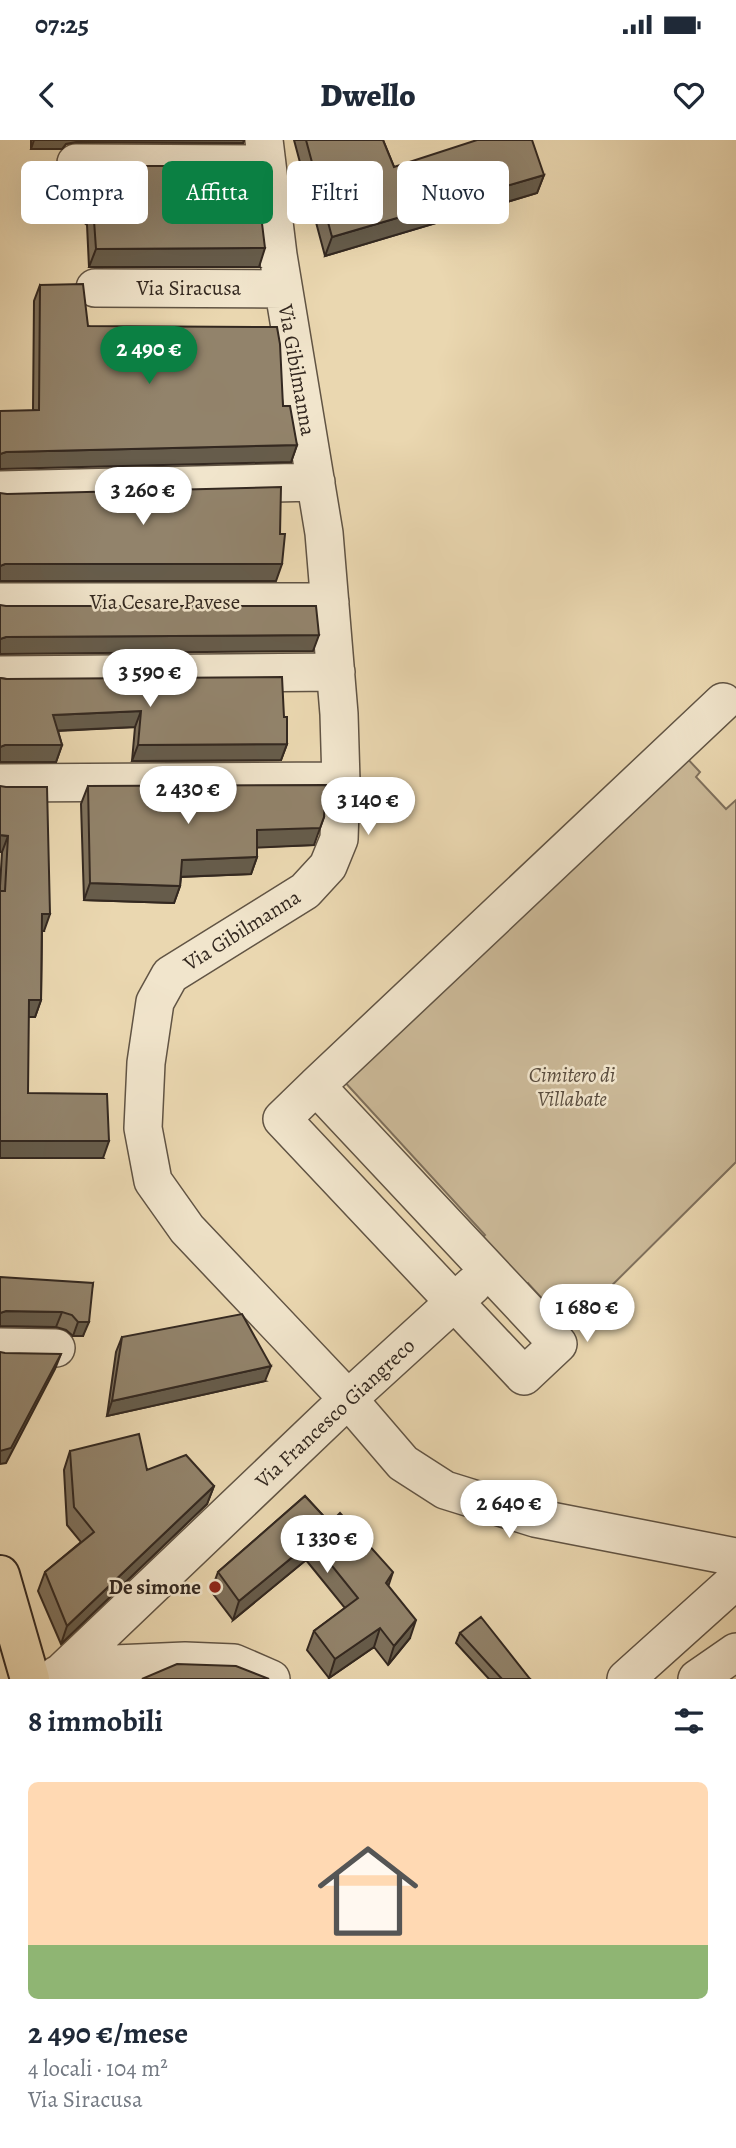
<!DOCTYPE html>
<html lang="it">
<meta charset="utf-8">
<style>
body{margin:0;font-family:Alegreya,serif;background:#f6f6f7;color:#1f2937;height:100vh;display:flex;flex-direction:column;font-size:26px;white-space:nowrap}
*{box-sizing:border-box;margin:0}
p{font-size:23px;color:#747a83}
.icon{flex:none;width:38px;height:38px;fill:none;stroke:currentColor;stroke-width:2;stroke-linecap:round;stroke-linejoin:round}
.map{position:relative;height:1539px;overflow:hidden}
.sheet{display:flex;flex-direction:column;background:#fff;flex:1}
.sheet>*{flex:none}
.guide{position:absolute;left:21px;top:21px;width:695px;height:63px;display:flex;gap:14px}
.price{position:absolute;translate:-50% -60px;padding:0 16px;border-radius:24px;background:#fff;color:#222;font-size:23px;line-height:46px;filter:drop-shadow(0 2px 4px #0008)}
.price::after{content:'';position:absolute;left:50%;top:42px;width:21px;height:16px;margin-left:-10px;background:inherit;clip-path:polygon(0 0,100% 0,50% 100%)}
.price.current{background:#0b8043;color:#fff}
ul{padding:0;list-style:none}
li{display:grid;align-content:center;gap:14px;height:371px;padding:0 28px}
li span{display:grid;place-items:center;height:217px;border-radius:10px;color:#555}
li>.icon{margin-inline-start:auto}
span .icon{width:126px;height:126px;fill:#fffc;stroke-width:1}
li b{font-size:30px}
h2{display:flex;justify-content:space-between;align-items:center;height:84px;padding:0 28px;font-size:30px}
.pill{padding:0 24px;border-radius:10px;background:#fff;box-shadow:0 7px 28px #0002;font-size:24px;line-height:63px}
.pill.current{background:#0b8043;color:#fff}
.status{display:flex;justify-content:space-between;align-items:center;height:49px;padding:0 35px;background:#fff;direction:ltr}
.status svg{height:19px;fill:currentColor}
header{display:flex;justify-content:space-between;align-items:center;height:91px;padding:0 28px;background:#fff;font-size:32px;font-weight:800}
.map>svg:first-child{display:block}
.green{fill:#cbb998;stroke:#7f705c;stroke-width:2}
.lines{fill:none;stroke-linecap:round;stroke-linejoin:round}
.minor-casing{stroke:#615444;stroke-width:40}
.major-casing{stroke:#332820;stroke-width:42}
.minor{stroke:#f1e5cc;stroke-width:37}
.major{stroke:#ead7b0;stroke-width:38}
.wall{fill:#7e715c;stroke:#332820;stroke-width:2}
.shaded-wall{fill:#665c4b;stroke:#332820;stroke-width:2}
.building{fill:#92836b;stroke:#332820;stroke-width:2}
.poi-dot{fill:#8f2418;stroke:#f1e5cc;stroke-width:2.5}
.labels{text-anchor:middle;stroke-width:5;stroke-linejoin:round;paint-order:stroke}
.street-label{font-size:21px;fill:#332820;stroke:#f1e5cc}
.park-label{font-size:21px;font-style:italic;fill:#594c3e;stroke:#f1e5cc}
.poi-label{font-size:21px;font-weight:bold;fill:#332820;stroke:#f1e5cc;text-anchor:end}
</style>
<div class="status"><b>07:25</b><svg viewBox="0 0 49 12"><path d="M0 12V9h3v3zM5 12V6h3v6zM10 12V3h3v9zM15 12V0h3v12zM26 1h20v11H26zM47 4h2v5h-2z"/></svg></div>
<header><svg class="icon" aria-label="back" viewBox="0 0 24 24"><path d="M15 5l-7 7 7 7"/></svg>Dwello<svg class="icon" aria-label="heart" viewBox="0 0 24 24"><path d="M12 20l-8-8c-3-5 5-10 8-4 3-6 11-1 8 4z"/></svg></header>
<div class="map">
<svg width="736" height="1539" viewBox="0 0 736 1539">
<rect width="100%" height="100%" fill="#ead7b0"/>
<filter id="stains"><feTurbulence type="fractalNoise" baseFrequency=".00286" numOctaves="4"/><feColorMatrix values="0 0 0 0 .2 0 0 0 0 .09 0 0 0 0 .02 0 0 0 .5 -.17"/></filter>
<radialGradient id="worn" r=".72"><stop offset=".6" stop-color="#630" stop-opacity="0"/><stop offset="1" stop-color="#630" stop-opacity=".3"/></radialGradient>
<path class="green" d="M683,614L700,632L696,637L726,669L736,660V1022L569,1188L528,1143L517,1152L475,1105L485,1095L342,939Z"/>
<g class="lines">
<g class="minor-casing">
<path id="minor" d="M264,0L278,115L324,393L339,574L341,641L339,699L328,726L305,751L170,835L155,862L146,923L143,988L153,1041L187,1089L348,1259L403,1323L445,1350L535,1378L736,1417
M76,23L267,24
M95,148L283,149
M0,350L316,342
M0,462H330
M0,535L336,532
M0,643L341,641
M316,946L558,1204L524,1236L282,979Z
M316,946L723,562
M0,1207L56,1208
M61,1533L348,1259L473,1145
M57,1535L115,1524L185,1521L234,1523L271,1539
M626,1539L736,1440
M697,1539L736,1512"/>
</g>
<g class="major-casing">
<path id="major" d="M0,1435L30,1539"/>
</g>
<use href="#minor" class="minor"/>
<use href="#major" class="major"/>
</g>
<path class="wall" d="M31,0H244L243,3L76,2L66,4L62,9H31Z
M294,0H383L394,27L544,35L537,53L325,116Z
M84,26L259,127H89L87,85L78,78L77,44Z
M40,145L88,186L283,266L297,305L291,322L33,270L34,161Z
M0,538L284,577L287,604L281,620L132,621L135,587L58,591L62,605L56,622H0Z
M0,646L44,791H42L41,860L35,877H28V953L103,1018H0V746L2,712H0Z
M88,646L314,705L257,707V717L251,734L181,737L180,746L174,763L84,760L81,664Z
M93,1143L83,1196H73L66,1190L56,1187L0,1186Z
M122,1197L265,1241L107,1276L116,1212Z
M70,1311L214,1346L207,1364L61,1504L38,1451L45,1432L81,1402L67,1385L64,1330Z
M305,1356L388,1446L410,1498L388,1525L374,1507L329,1538L307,1510L314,1491L345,1468L306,1420L233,1480L211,1451L218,1432Z
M460,1493L530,1539H489L456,1503Z"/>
<path class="shaded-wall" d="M34,0H244L243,3L76,2L66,4L62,9H31Z
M544,35L537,53L325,116L332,97Z
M265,108L259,127H89L96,109Z
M297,305L291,322L0,329V314L6,312Z
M5,424H282L276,441H0V426Z
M319,495L313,511L0,514V499L6,497Z
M141,571L135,587L47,591L53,575Z
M287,604L281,620L132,621L138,605Z
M5,605H62L56,622H0V607Z
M324,677L314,705L251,708L257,690Z
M0,695L8,696L2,712H0Z
M257,717L251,734L176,737L182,720Z
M90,743L180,746L174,763L84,760Z
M42,774H50L44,791H36Z
M29,860H41L35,877H22Z
M0,1001H109L103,1018H0Z
M6,1171L62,1172L56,1187L0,1186V1173Z
M78,1182H89L83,1196H73Z
M61,1214L55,1229L6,1323L0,1324V1311Z
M271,1226L265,1241L107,1276L112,1261Z
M214,1346L207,1364L61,1504L67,1486Z
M312,1401L306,1420L233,1480L239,1461Z
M393,1432L387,1450L386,1443Z
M416,1480L410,1498L388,1525L394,1506Z
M380,1488L374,1507L329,1538L335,1519Z"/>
<path class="building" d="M306,0H383L394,27L477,0H532L544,35L332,97Z
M84,26H255L265,108L96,109L93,66L84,59Z
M83,144L88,186L277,187L280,204L283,266H290L297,305L6,312L0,314V271L39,270L40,145Z
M281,347L280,394H285L282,424H5L0,426V353L7,354Z
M0,465L6,466H316L319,495L6,497L0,499Z
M282,537L284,577H287V604L138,605L141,571L53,575L62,605H5L0,607V538L6,539Z
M326,645L324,677L320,688L257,690V717L182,720L180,746L90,743L88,646Z
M0,646L6,647H47L50,774H42L41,860H29L28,953L107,954L109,1001H0V751H5L8,696L0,695Z
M0,1137L93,1143L89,1182H78L72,1175L62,1172L6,1171L0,1173Z
M242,1174L271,1226L112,1261L122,1197Z
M0,1212L5,1213L61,1214L11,1308L0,1311Z
M139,1294L147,1330L186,1315L214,1346L67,1486L45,1432L94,1392L74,1367L70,1311Z
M305,1356L330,1383L340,1373L393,1432L386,1443L416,1480L394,1506L380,1488L335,1519L314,1491L358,1458L312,1401L239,1461L218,1432Z
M481,1477L530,1539H502L460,1493Z
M177,1524L236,1526L269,1539H142Z"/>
<circle class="poi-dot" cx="215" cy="1447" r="7"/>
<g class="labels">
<g class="street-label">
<text x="189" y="155">Via Siracusa</text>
<text transform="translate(297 230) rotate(80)" y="7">Via Gibilmanna</text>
<text x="165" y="469">Via Cesare Pavese</text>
<text transform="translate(242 790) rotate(-32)" y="7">Via Gibilmanna</text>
<text transform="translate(335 1273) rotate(-43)" y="7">Via Francesco Giangreco</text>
</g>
<g class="park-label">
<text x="572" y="942">Cimitero di<tspan x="572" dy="24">Villabate</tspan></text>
</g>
<g class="poi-label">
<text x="201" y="1454">De simone</text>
</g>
</g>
<rect width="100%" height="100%" filter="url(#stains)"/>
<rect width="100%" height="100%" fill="url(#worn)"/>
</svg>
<b class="price current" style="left:149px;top:246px">2 490 €</b>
<b class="price" style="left:143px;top:387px">3 260 €</b>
<b class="price" style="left:150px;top:569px">3 590 €</b>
<b class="price" style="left:188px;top:686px">2 430 €</b>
<b class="price" style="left:368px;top:697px">3 140 €</b>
<b class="price" style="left:587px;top:1204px">1 680 €</b>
<b class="price" style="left:509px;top:1400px">2 640 €</b>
<b class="price" style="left:327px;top:1435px">1 330 €</b>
<div class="guide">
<a class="pill">Compra</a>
<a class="pill current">Affitta</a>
<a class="pill">Filtri</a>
<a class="pill">Nuovo</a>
</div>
</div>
<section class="sheet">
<h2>8 immobili<svg class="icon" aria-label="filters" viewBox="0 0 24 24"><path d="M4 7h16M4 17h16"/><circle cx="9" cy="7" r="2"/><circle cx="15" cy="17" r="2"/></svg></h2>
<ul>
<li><span style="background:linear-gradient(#ffd9b3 75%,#8fb573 0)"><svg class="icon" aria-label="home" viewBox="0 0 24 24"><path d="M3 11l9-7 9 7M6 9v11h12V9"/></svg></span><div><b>2 490 €/mese</b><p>4 locali · 104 m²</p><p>Via Siracusa</p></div></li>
</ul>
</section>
